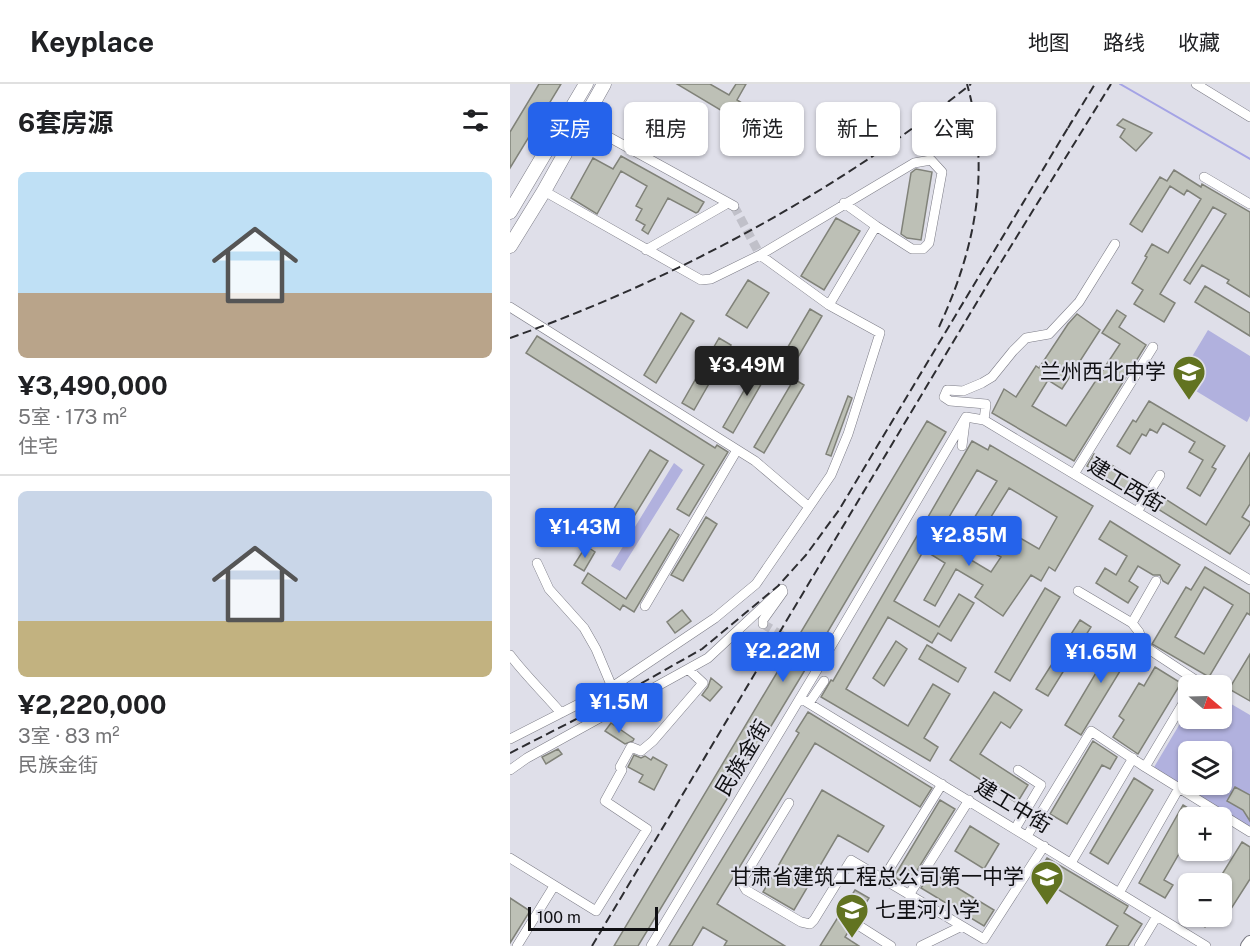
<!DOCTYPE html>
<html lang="zh">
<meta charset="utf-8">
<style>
body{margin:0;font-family:"Public Sans","Noto Sans SC",sans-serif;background:#f6f6f6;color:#202124;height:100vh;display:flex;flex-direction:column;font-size:22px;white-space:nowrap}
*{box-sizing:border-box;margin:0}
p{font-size:20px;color:#757577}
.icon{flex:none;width:33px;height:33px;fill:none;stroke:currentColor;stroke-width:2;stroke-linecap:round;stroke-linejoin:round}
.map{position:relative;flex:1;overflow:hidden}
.details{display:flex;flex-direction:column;background:#fff;width:510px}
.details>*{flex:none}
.top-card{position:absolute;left:18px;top:18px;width:570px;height:54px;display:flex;gap:12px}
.needle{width:39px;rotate:109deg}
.fabs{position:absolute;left:668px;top:591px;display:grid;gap:12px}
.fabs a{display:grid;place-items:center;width:54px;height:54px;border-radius:9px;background:#fff;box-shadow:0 2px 4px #0004;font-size:30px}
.scale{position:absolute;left:18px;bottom:15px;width:130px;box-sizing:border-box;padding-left:6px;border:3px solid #101013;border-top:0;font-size:16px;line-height:21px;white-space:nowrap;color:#101013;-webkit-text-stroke:4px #dfdfe9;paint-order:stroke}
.price{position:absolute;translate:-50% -51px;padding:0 14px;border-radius:6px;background:#2563eb;color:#fff;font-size:20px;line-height:39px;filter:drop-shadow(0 2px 3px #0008)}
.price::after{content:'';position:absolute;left:50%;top:36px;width:18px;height:14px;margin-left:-9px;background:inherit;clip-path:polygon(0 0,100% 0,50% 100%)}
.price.active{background:#222;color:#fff}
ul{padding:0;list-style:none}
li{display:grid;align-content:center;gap:12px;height:318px;padding:0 18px}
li+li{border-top:2px solid #e0e0e0}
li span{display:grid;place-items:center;height:186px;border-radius:9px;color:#555}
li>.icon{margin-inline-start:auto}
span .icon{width:108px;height:108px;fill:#fffc;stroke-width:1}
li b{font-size:26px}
h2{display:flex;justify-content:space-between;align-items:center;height:72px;padding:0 18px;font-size:26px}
.chip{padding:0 21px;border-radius:9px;background:#fff;box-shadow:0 2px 4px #0004;font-size:21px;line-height:54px}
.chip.active{background:#2563eb;color:#fff}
header{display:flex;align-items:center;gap:36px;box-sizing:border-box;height:84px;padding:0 30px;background:#fff;border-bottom:2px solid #e0e0e0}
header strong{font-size:28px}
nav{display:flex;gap:33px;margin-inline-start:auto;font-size:21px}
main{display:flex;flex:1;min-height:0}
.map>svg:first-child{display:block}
.green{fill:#b1b1de;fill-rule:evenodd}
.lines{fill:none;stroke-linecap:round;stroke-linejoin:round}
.stream{stroke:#a4a3e5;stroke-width:2}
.building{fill:#bdc0b6;stroke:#808279;stroke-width:1.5;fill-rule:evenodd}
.minor-tunnel{stroke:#c0c0c9;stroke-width:9;stroke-dasharray:9 4.5;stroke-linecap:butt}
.minor-casing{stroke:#7c7c86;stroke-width:10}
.major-casing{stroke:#7c7c86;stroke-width:14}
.highway-casing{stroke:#7c7c86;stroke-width:15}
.minor{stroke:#fff;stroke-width:9}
.major{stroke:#fff;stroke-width:12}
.highway{stroke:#fff;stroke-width:14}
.rail{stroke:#2d2d31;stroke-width:2;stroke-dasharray:9 4.5;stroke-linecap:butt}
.labels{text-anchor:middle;stroke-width:4.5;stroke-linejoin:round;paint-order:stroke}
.poi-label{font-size:21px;fill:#101013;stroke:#dfdfe9;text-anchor:end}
.street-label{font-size:21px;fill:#101013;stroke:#dfdfe9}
</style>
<header>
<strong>Keyplace</strong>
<nav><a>地图</a><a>路线</a><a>收藏</a></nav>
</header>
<main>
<section class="details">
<h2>6套房源<svg class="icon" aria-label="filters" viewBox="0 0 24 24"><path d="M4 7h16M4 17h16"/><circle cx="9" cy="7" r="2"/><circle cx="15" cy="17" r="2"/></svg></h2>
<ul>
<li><span style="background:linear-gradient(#bfe0f5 65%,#b9a48a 0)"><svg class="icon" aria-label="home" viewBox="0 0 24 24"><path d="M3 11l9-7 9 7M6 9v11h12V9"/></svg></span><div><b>¥3,490,000</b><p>5室 · 173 m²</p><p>住宅</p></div></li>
<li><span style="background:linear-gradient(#c9d6e8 70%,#c2b280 0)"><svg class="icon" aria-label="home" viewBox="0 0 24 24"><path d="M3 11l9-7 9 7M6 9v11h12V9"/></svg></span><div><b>¥2,220,000</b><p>3室 · 83 m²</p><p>民族金街</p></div></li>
</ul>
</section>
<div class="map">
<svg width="740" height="862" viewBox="0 0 740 862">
<rect width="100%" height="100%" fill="#dfdfe9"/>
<path class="green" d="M698,246L740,272V332L737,338L668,296Z
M164,379L173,386L110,487L101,482Z
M711,614L740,631V750L640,690L678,626V634H711ZM678,668H711V700H678Z"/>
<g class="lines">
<path class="stream" d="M610,0L740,75"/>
</g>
<path class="building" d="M29,0H51L0,84V48Z
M167,0H200L219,11L226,0H236L227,16L257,35L249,49Z
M613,35L642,49L626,67L610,53L615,45L607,41Z
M111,72L194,118L188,128L186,129L158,114L138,150L132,146L135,141L126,136L132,125L126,122L137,102L111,87L87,130L61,114L83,74L103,85Z
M406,85L422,88L411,156L397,154L391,150L401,89Z
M664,86L691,103L692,100L740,128V213L717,199L719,196L692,181L680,200L674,196L716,130L703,123L650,210L665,219L654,238L624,220L633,206L622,199L637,173L635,172L642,160L658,169L691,115L677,106L674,111L660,102L632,148L620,140L650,93L657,97Z
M326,134L350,147L314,206L291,192Z
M238,196L259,209L237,244L216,231Z
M695,202L740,229V252L685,218Z
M300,225L312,232L280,287L268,280Z
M607,226L616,232L609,243L636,261L564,377L482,329L494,305L506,313L526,282L529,284L558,240L567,230L590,246L552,305L538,296L522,322L556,342L610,260L592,249Z
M171,229L184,237L146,299L134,291Z
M27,252L205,364L207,361L218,368L179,432L167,425L194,381L16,269Z
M209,254L221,261L184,326L172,319Z
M251,277L261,283L223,349L213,343Z
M284,295L294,301L254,369L244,363Z
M338,312L342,314L321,372L316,370Z
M639,317L715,362L702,383L706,385L690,412L677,404L693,376L679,368L685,358L653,339L647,349L640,345L636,352L632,350L620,370L607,362L623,336L626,338Z
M417,337L436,348L304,571L128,862H104L281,565H287L290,562V556L288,553Z
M462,357L478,366L480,361L583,422L545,487L539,483L531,497L521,491L493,532L465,513L473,501L446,485L425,522L414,516L435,479L414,466L384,517L429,543L449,510L464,519L441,557L428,549L422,559L378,533L336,605L398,642L423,600L440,610L414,654L428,663L420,677L311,613L321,596L323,597ZM467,386L487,397L453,452L491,473L481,488L426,455ZM499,404L547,433L529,465L479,436Z
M140,366L158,377L107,460L89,449Z
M740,369V420L732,433L740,438V440L720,470L640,420L646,409L696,441Z
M584,370L635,402L628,413L577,382Z
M196,433L207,440L173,497L161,491Z
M600,437L670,481L658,500L653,497L650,491H643L628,482L619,497L628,503L618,519L586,499L595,484L606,491L617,472L589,455Z
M160,445L169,451L124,528L113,521L110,526L72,499L78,489L116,515Z
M76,462L85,468L74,487L64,481Z
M695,483L740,510V531L737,529L699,593L642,560L676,503L681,506ZM694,503L723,521L694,570L665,553Z
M535,504L550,513L500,597L485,588Z
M172,526L181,537L165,549L157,538Z
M570,536L581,543L538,612L526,605Z
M609,550L626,561L571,651L555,641Z
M386,557L397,565L374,602L363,594Z
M417,561L456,584L448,598L409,575Z
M740,570V617L719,605Z
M645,583L671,599L628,670L603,653L614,636L609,632L629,599L634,602Z
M201,594L212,603L200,617L192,611L198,603Z
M484,608L512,626L500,644L491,638L470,670L518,701L507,719L440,676Z
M298,628L422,704L410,723L305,659L207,820L275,862H214L217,857L193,843L182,862H159L289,649L286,647Z
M101,639L124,655L123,657L115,660L95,647Z
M583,657L607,673L600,685L592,681L557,740L540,730Z
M48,665L52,670L36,680L32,673Z
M124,671L131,674L135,672L141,676L143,673L157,681L144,706L129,698L133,691L118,683Z
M624,694L643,706L598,780L580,769Z
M725,703L740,711V737L733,726L717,717Z
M312,706L374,742L358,768L328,751L284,826L253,808Z
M430,716L445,725L398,801L384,793Z
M673,721L694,734H678V754L654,796L663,801L655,814L629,799Z
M460,742L489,760L474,785L445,767Z
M732,758L740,763V795L719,828L711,832V800H706Z
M537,774L618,822L614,829L632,840L618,862H596L608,842L526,792Z
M421,788L484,826L474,842L411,804Z
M345,806L359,814L335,853L349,862H310Z
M0,814L20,827L0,859Z
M678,832H701L695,843Z"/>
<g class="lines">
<path class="minor-tunnel" d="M224,122L250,171
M253,540L276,554
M284,559L304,571"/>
<g class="minor-casing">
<path id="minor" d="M686,0L740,33
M97,52L224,122
M694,93L740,120
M334,119L366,142
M136,166L218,119
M250,171L404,79L421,76L432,88L419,159L413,165H402L366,142L319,221
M0,223L245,377L299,423
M474,336L476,320L440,317L434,313L437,306L453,307L472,299L482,293L503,267L516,254L539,250L569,218L605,160
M452,362L455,338
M564,390L643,263
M627,428L650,391
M27,479L39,505L74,544L86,565L102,603
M568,507L622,539L629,548L634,562L687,597L684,602
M135,522L227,366
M622,539L646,497
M276,554L284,559
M0,571C16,592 34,609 51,629
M290,614L696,862
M299,619L314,597
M0,655L102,603L205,534L246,500L321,391L338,350L370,249L319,221L250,171L201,195L191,196L34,107
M635,683L740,748
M0,686L17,674L198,574L272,505L273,508L253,536V540
M432,700L373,795L474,855L534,762
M279,719L234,793L233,801L236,806L291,838L300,840L304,836L341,776L373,795
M505,745L531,701L508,686
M517,752L581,647L635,683L678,611
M0,774L86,827L137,745L95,717L112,686L110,683L121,663L131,667L143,657L193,599L178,585
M561,779L623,674
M609,809L669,704
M399,811L459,716
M351,843L381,862
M7,862L44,802
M141,862L313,576L456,333L474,336L740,496
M411,862L452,842
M629,862L647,832"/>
</g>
<g class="major-casing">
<path id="major" d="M737,862L740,858"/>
</g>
<g class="highway-casing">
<path id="highway" d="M0,128L76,0
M0,162L34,107L94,0"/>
</g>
<use href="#minor" class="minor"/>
<use href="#major" class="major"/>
<use href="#highway" class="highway"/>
<path class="rail" d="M558,44L585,0
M429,243C466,163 481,86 457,0
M0,254C166,195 323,110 461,0
M0,669L86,625L192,565L268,502L296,471L329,426L562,37
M82,862L485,188L601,0"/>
</g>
<defs>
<g id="school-pin" transform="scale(1.725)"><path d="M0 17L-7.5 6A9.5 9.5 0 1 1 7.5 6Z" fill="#627321" stroke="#dfdfe9"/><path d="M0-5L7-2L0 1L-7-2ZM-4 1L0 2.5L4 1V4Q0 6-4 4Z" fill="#fff"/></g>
</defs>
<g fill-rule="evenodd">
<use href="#school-pin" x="679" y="288"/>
<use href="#school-pin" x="537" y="793"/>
<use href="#school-pin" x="342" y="826"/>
</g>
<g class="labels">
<g class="poi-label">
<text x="656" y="295">兰州西北中学</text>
<text x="514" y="800">甘肃省建筑工程总公司第一中学</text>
<text x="365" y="833" text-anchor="start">七里河小学</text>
</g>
<g class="street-label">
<text transform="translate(616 401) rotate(31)" y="7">建工西街</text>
<text transform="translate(233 674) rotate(-59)" y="7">民族金街</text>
<text transform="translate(503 722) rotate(31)" y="7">建工中街</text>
</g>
</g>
</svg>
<div class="fabs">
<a><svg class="needle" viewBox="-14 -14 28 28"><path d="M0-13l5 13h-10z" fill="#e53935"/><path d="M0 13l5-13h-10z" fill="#757577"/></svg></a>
<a><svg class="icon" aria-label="layers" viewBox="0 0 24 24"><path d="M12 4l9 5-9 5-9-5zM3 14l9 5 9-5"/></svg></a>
<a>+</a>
<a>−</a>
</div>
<div class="scale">100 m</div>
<b class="price active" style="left:237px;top:313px">¥3.49M</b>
<b class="price" style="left:75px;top:475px">¥1.43M</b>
<b class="price" style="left:459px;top:483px">¥2.85M</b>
<b class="price" style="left:273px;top:599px">¥2.22M</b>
<b class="price" style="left:591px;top:600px">¥1.65M</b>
<b class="price" style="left:109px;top:650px">¥1.5M</b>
<div class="top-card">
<a class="chip active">买房</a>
<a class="chip">租房</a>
<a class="chip">筛选</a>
<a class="chip">新上</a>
<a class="chip">公寓</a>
</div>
</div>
</main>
